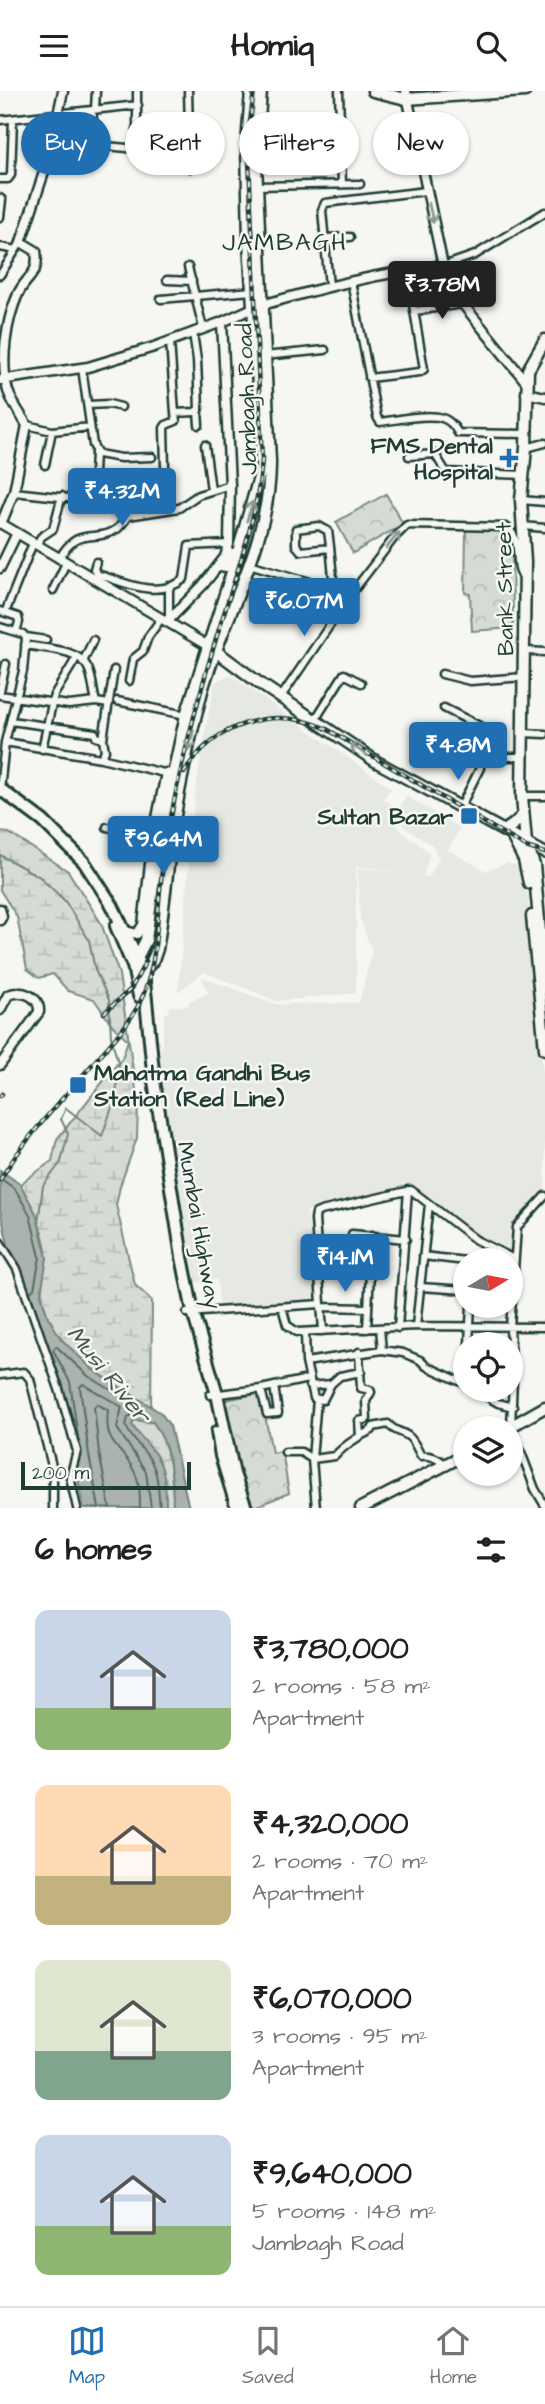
<!DOCTYPE html>
<meta charset="utf-8">
<style>
body{margin:0;font-family:"Architects Daughter",sans-serif;background:#f6f6f6;color:#202124;height:100vh;display:flex;flex-direction:column;font-size:26px;white-space:nowrap}
*{box-sizing:border-box;margin:0}
p{font-size:23px;color:#757577}
.icon{flex:none;width:38px;height:38px;fill:none;stroke:currentColor;stroke-width:2;stroke-linecap:round;stroke-linejoin:round}
.map{position:relative;height:1417px;overflow:hidden}
.sheet{display:flex;flex-direction:column;background:#fff;flex:1}
.sheet>*{flex:none}
.hud{position:absolute;left:21px;top:21px;width:504px;height:63px;display:flex;gap:14px}
.needle{width:46px;rotate:80deg}
.controls{position:absolute;left:453px;top:1157px;display:grid;gap:14px}
.controls a{display:grid;place-items:center;width:70px;height:70px;border-radius:50%;background:#fff;box-shadow:0 2px 5px #0004;font-size:35px}
.scale{position:absolute;left:21px;bottom:18px;width:170px;box-sizing:border-box;padding-left:7px;border:4px solid #1f3d34;border-top:0;font-size:19px;line-height:24px;white-space:nowrap;color:#1f3d34;-webkit-text-stroke:5px #f6f6f2;paint-order:stroke}
.price{position:absolute;translate:-50% -60px;padding:0 16px;border-radius:7px;background:#1f6fb2;color:#fff;font-size:23px;line-height:46px;filter:drop-shadow(0 2px 4px #0008)}
.price::after{content:'';position:absolute;left:50%;top:42px;width:21px;height:16px;margin-left:-10px;background:inherit;clip-path:polygon(0 0,100% 0,50% 100%)}
.price.on{background:#222;color:#fff}
ul{padding:0;list-style:none}
li{display:flex;align-items:center;gap:21px;height:175px;padding:0 35px}
li span{display:grid;place-items:center;flex:none;width:196px;height:140px;border-radius:14px;color:#555}
li>.icon{margin-inline-start:auto}
span .icon{width:84px;height:84px;fill:#fffc;stroke-width:1}
li b{font-size:30px}
h2{display:flex;justify-content:space-between;align-items:center;height:84px;padding:0 35px;font-size:30px}
.tag{padding:0 24px;border-radius:32px;background:#fff;box-shadow:0 2px 5px #0004;font-size:24px;line-height:63px}
.tag.on{background:#1f6fb2;color:#fff}
header{display:flex;justify-content:space-between;align-items:center;height:91px;padding:0 35px;background:#fff;font-size:32px;font-weight:800}
.tabs{display:flex;justify-content:space-around;align-items:center;height:98px;border-top:2px solid #e0e0e0;background:#fff;font-size:19px;color:#757577}
.tabs a{display:grid;justify-items:center;gap:4px}
.tabs .on{color:#1f6fb2}
.map>svg:first-child{display:block}
.built{fill:#e6e8e4}
.wetland{fill:url(#wetland-marsh);stroke:#7a8c85;stroke-width:2}
.park{fill:url(#park-crowns);stroke:#7a8c85;stroke-width:2}
.water{fill:#aab3ae;stroke:#72847d;stroke-width:2}
.lines{fill:none;stroke-linecap:round;stroke-linejoin:round}
.shore{stroke:#576c65;stroke-width:2}
.stream{stroke:#72847d;stroke-width:2}
.minor-casing{stroke:#1f3d34;stroke-width:11}
.tertiary-casing{stroke:#1f3d34;stroke-width:13}
.secondary-casing{stroke:#1f3d34;stroke-width:14}
.primary-casing{stroke:#1f3d34;stroke-width:15}
.trunk-casing{stroke:#1f3d34;stroke-width:16}
.minor{stroke:#f6f6f2;stroke-width:6}
.tertiary{stroke:#f6f6f2;stroke-width:8}
.secondary{stroke:#f6f6f2;stroke-width:9}
.primary{stroke:#f6f6f2;stroke-width:10}
.trunk{stroke:#f6f6f2;stroke-width:10}
.rail-casing{stroke:#1f3d34;stroke-width:4.5}
.rail{stroke:#f6f6f2;stroke-width:2;stroke-dasharray:5;stroke-linecap:butt}
.oneway{stroke:#8a9a93}
.poi-dot{fill:#1f6fb2;stroke:#f6f6f2;stroke-width:2.5}
.labels{text-anchor:middle;stroke-width:5;stroke-linejoin:round;paint-order:stroke}
.street-label{font-size:23px;fill:#1f3d34;stroke:#f6f6f2}
.poi-label{font-size:23px;font-weight:bold;fill:#1f3d34;stroke:#f6f6f2;text-anchor:end}
.neighbourhood-label{font-size:24px;letter-spacing:2px;fill:#1f3d34;stroke:#f6f6f2}
.water-label{font-size:24px;font-style:italic;fill:#425a52;stroke:#f6f6f2}
</style>
<header><svg class="icon" aria-label="menu" viewBox="0 0 24 24"><path d="M4 6h16M4 12h16M4 18h16"/></svg>Homiq<svg class="icon" aria-label="search" viewBox="0 0 24 24"><circle cx="10" cy="10" r="6"/><path d="M15 15l6 6"/></svg></header>
<div class="map">
<svg width="545" height="1417" viewBox="0 0 545 1417">
<defs>
<pattern id="wetland-marsh" width="20" height="14" patternUnits="userSpaceOnUse" patternTransform="scale(1.75)"><rect width="20" height="14" fill="#d6dbd6"/><path d="M1 5h8M5 5V1M11 12h8M15 12V8" fill="none" stroke="#b7bdb8"/></pattern>
<pattern id="park-crowns" width="20" height="18" patternUnits="userSpaceOnUse" patternTransform="scale(1.75)"><rect width="20" height="18" fill="#d6dbd6"/><path d="M2 6a3 3 0 1 1 6 0M12 15a3 3 0 1 1 6 0" fill="none" stroke="#b7bdb8"/></pattern>
</defs>
<rect width="100%" height="100%" fill="#f6f6f2"/>
<filter id="ink" filterUnits="userSpaceOnUse"><feTurbulence type="fractalNoise" baseFrequency=".0143" numOctaves="2"/><feDisplacementMap in="SourceGraphic" scale="14" xChannelSelector="R" yChannelSelector="G"/><feConvolveMatrix kernelMatrix="1 2 1 2 8 2 1 2 1" color-interpolation-filters="sRGB"/></filter>
<g filter="url(#ink)">
<path class="built" d="M230,584L391,697L383,708L395,716L394,727L399,738L430,762L423,785L429,786L439,768L432,754L404,736L395,724L406,705L460,737L448,759L486,780L507,772L522,776L527,794L545,1007V1101L514,1137L512,1162L467,1139L412,1096L307,1120L318,1211L219,1214L217,1188L191,1192L158,986L165,923L169,921L170,915H187L190,910L208,902L202,886L275,913L359,912L372,860L360,828L358,777L402,782L356,775V902L277,910L204,881L178,901L195,703L205,641L215,591Z"/>
<path class="wetland" d="M0,741L9,742L68,780L101,832L119,883L138,1013L137,1047L120,1095L116,1114L135,1194L152,1210L151,1316C108,1287 52,1262 42,1205C39,1193 45,1180 46,1168C48,1146 31,1113 20,1093L52,1070L57,1048L122,967L128,949L112,934L94,908L68,900L53,883L39,887L27,878L17,826L0,799Z
M134,1329L153,1331C171,1355 173,1388 173,1417H166L164,1385L134,1337L132,1334Z"/>
<path class="park" d="M386,403L403,433L353,462L336,431Z
M466,439L512,441L513,537L472,540L470,503L465,502Z
M261,1302L272,1362L282,1360L289,1402L252,1417L233,1368L220,1310Z"/>
<path class="water" d="M0,1079L20,1093L36,1122L47,1166L41,1203L47,1224L61,1248L93,1279L161,1322L170,1335L189,1417H173C173,1388 171,1355 153,1331L134,1329L132,1334C139,1345 150,1354 157,1366C166,1382 166,1400 166,1417H84L73,1366L63,1293L32,1230L19,1196L8,1153L0,1119Z"/>
<g class="lines">
<path class="shore" d="M0,1087L15,1098L30,1124L40,1166L34,1198L30,1201
M78,1346L70,1291L53,1259L56,1255L88,1285L139,1316L138,1321L128,1326L126,1335C131,1348 142,1356 149,1367C159,1382 158,1400 160,1417
M99,1417L89,1364L80,1296L83,1293L122,1316L117,1337L146,1381L151,1417
M110,1417L99,1362L94,1316L97,1313L108,1319C104,1354 118,1352 133,1378C140,1390 140,1404 140,1417"/>
<path class="stream" d="M0,764L40,786L65,810L89,849L95,879L109,909L111,946L119,975L116,1005L102,1045L66,1017L61,1028L68,1043L61,1071L43,1095L38,1131"/>
<g class="minor-casing">
<path id="minor" d="M188,0L190,77
M339,0L342,93
M95,18L96,0
M92,19L96,54L137,58V0
M0,29L138,14
M0,88H8L11,84L13,28
M257,95L360,93
M0,107L2,109L0,126
M324,147L350,146
M0,156L16,159
M443,175L475,164L545,121
M188,176L203,237
M0,184L21,151
M167,189L192,190
M351,190L377,326L380,331C395,329 428,322 442,327C449,329 455,336 458,342L526,343
M329,195L322,119L325,112L426,100
M161,208L252,200
M415,220L462,213
M170,250L175,322
M264,265L325,259
M82,277L93,354L98,363L121,367L152,366
M369,287L420,281L424,278L410,196
M88,314L109,313L121,316
M198,320L199,334
M27,334L52,340L90,336
M205,354L211,399
M526,357L545,352
M409,365L435,363L446,381L524,384
M45,374L52,340
M165,375L164,337L166,334L176,330L175,322L195,321L199,318L197,269L193,242
M14,401L87,409H123L127,413L128,425L179,417L198,404L230,394
M93,409L95,360
M521,409L545,411
M522,435L545,437
M36,454L41,446L53,438L62,405
M330,457L301,460L296,454V438L319,435L328,440C331,459 332,478 334,498
M59,468C79,433 94,453 117,438C121,435 125,429 128,425
M96,471L94,478L97,483C123,491 158,509 184,488L189,455L229,453
M249,473L351,503
M53,499L66,472
M0,520L18,526L19,531L16,541L23,543L26,547L23,580L5,651L0,699
M5,522L33,452
M169,528V495
M0,536L16,541
M26,546L46,549
M25,554C44,558 79,557 88,577C93,587 93,601 96,611
M525,560L545,561
M83,571L93,549
M442,583L470,590L525,586
M129,590L133,568L143,560L148,546L161,528
M0,600L6,573
M0,604L69,614L96,611L109,613
M281,606L351,503L394,447L407,434L506,436C525,448 511,475 525,488
M117,610L186,624
M444,617L497,644L487,666H522
M315,629L344,583L361,592
M11,630L95,642L96,646L103,648L105,660L101,667
M523,642L545,643
M103,648L114,579
M5,651L101,667L168,683
M42,658L54,604L77,566
M522,705H545
M460,717L480,677
M107,736L153,747
M352,1143L406,1148
M0,1151L17,1178L59,1298L77,1360L70,1386L77,1417
M423,1165L466,1170
M476,1169L491,1157
M420,1196L466,1199
M282,1216L287,1234L297,1241L416,1235L545,1236
M321,1216L368,1217
M187,1222L321,1213
M416,1235L429,1113
M398,1237L408,1099
M367,1238L372,1144
M380,1238L382,1259
M323,1240L315,1128L316,1122L321,1120L411,1099L476,1149L514,1168
M305,1242L306,1271L314,1307L323,1309L331,1293
M469,1253L471,1214
M306,1271L382,1259L403,1262L420,1269L426,1275L466,1293
M0,1284L24,1281L30,1288L53,1379V1417
M310,1295L331,1293L340,1285L361,1281
M261,1298L267,1323L278,1322L274,1295
M475,1298L498,1312L513,1316
M210,1304L261,1298L308,1288
M511,1336L513,1288L510,1237L517,1136L545,1105
M513,1340L535,1398L545,1415
M360,1345L372,1339L373,1336L388,1333C395,1341 401,1340 408,1345C414,1349 417,1358 421,1365C432,1364 438,1367 447,1375
M285,1361H301L312,1368L335,1365C341,1357 351,1351 360,1345L359,1330L367,1328L366,1310L371,1301L370,1299L361,1297L359,1261
M316,1417L312,1368L317,1308"/>
</g>
<g class="tertiary-casing">
<path id="tertiary" d="M406,0L443,175L453,201L527,292
M262,214C322,197 381,181 443,175
M0,289L88,276L154,256L222,231
M526,302L545,306
M0,432L208,555
M1,433L14,401L27,334C21,324 12,312 8,300C0,271 6,230 18,203C27,184 40,184 36,160L21,151L49,66L63,0
M218,475L227,476L234,462
M0,477L17,442
M167,531L203,494L225,466L229,453L230,394L222,231L253,217
M0,818L2,825L0,829
M126,840L137,843L143,834L153,747L166,682
M0,919L8,904C22,898 40,905 39,921L0,974"/>
</g>
<g class="secondary-casing">
<path id="secondary" d="M526,752L545,762"/>
</g>
<g class="primary-casing">
<path id="primary" d="M373,0L406,8L525,0
M545,249L528,279L526,357L521,409L525,471L522,705L526,752L534,774L545,895
M216,560L259,592L377,671L526,752
M504,740L514,733L523,724
M512,745L524,769L529,792
M532,825L545,958
M134,873L146,849L159,748L186,624L234,475L261,379V344L249,151L247,54L251,0
M135,881C149,878 153,871 157,858C164,818 167,777 173,736C180,691 190,645 202,600C224,524 271,451 270,370L256,73L261,0
M508,1337L545,1316
M361,1417L466,1363"/>
</g>
<g class="trunk-casing">
<path id="trunk" d="M0,698L43,730L84,771L112,814L143,879L154,990L182,1166L193,1221L217,1303L234,1383L246,1417
M116,835L133,875L139,905
M217,1341L221,1365L237,1417"/>
</g>
<use href="#minor" class="minor"/>
<use href="#tertiary" class="tertiary"/>
<use href="#secondary" class="secondary"/>
<use href="#primary" class="primary"/>
<use href="#trunk" class="trunk"/>
<g class="rail-casing">
<path id="rail" d="M184,682C213,633 272,614 325,637L526,756L545,762
M104,922L131,898L146,870
M0,1005L2,1003
M0,1089C26,1045 63,1008 96,969C111,952 127,935 138,915C158,879 156,830 161,790C171,708 192,627 216,548C234,488 257,431 262,369L248,46L254,0"/>
</g>
<use href="#rail" class="rail"/>
</g>
<defs><path id="oneway-shaft" d="M-6 0H5M1.5-3L5.5 0L1.5 3" fill="none" stroke-width="1.6" stroke-linecap="round" stroke-linejoin="round" transform="scale(1.75)"/></defs>
<g class="oneway">
<use href="#oneway-shaft" transform="translate(431 122) rotate(77)"/>
<use href="#oneway-shaft" transform="translate(250 420) rotate(-72)"/>
<use href="#oneway-shaft" transform="translate(393 449) rotate(-51)"/>
<use href="#oneway-shaft" transform="translate(191 649) rotate(104)"/>
<use href="#oneway-shaft" transform="translate(359 659) rotate(-146)"/>
</g>
</g>
<g class="poi-dot">
<path d="M505.5 356.5h7v7h7v7h-7v7h-7v-7h-7v-7h7z"/>
<rect x="460" y="716" width="18" height="18" rx="3.5"/>
<rect x="69" y="985" width="18" height="18" rx="3.5"/>
</g>
<g class="labels">
<g class="street-label">
<text transform="translate(246 308) rotate(-92)" y="8">Jambagh Road</text>
<text transform="translate(504 498) rotate(-91)" y="8">Bank Street</text>
<text transform="translate(200 1134) rotate(80)" y="8">Mumbai Highway</text>
</g>
<g class="poi-label">
<text x="493" y="362">FMS Dental<tspan x="493" dy="26">Hospital</tspan></text>
<text x="453" y="733">Sultan Bazar</text>
<text x="94" y="989" text-anchor="start">Mahatma Gandhi Bus<tspan x="94" dy="26">Station (Red Line)</tspan></text>
</g>
<g class="neighbourhood-label">
<text x="285" y="159">JAMBAGH</text>
</g>
<g class="water-label">
<text transform="translate(109 1283) rotate(51)" y="8">Musi River</text>
</g>
</g>
</svg>
<div class="controls">
<a><svg class="needle" viewBox="-14 -14 28 28"><path d="M0-13l5 13h-10z" fill="#e53935"/><path d="M0 13l5-13h-10z" fill="#757577"/></svg></a>
<a><svg class="icon" aria-label="locate" viewBox="0 0 24 24"><circle cx="12" cy="12" r="6"/><path d="M12 2v4M12 18v4M2 12h4M18 12h4"/></svg></a>
<a><svg class="icon" aria-label="layers" viewBox="0 0 24 24"><path d="M12 4l9 5-9 5-9-5zM3 14l9 5 9-5"/></svg></a>
</div>
<div class="scale">200 m</div>
<b class="price on" style="left:442px;top:230px">₹3.78M</b>
<b class="price" style="left:122px;top:437px">₹4.32M</b>
<b class="price" style="left:304px;top:547px">₹6.07M</b>
<b class="price" style="left:458px;top:691px">₹4.8M</b>
<b class="price" style="left:163px;top:785px">₹9.64M</b>
<b class="price" style="left:345px;top:1203px">₹14.1M</b>
<div class="hud">
<a class="tag on">Buy</a>
<a class="tag">Rent</a>
<a class="tag">Filters</a>
<a class="tag">New</a>
</div>
</div>
<section class="sheet">
<h2>6 homes<svg class="icon" aria-label="filters" viewBox="0 0 24 24"><path d="M4 7h16M4 17h16"/><circle cx="9" cy="7" r="2"/><circle cx="15" cy="17" r="2"/></svg></h2>
<ul>
<li><span style="background:linear-gradient(#c9d6e8 70%,#8fb573 0)"><svg class="icon" aria-label="home" viewBox="0 0 24 24"><path d="M3 11l9-7 9 7M6 9v11h12V9"/></svg></span><div><b>₹3,780,000</b><p>2 rooms · 58 m²</p><p>Apartment</p></div></li>
<li><span style="background:linear-gradient(#ffd9b3 65%,#c2b280 0)"><svg class="icon" aria-label="home" viewBox="0 0 24 24"><path d="M3 11l9-7 9 7M6 9v11h12V9"/></svg></span><div><b>₹4,320,000</b><p>2 rooms · 70 m²</p><p>Apartment</p></div></li>
<li><span style="background:linear-gradient(#dfe7d0 65%,#7fa58c 0)"><svg class="icon" aria-label="home" viewBox="0 0 24 24"><path d="M3 11l9-7 9 7M6 9v11h12V9"/></svg></span><div><b>₹6,070,000</b><p>3 rooms · 95 m²</p><p>Apartment</p></div></li>
<li><span style="background:linear-gradient(#c9d6e8 65%,#8fb573 0)"><svg class="icon" aria-label="home" viewBox="0 0 24 24"><path d="M3 11l9-7 9 7M6 9v11h12V9"/></svg></span><div><b>₹9,640,000</b><p>5 rooms · 148 m²</p><p>Jambagh Road</p></div></li>
</ul>
</section>
<nav class="tabs">
<a class="on"><svg class="icon" aria-label="map" viewBox="0 0 24 24"><path d="M3 6l6-2 6 2 6-2v14l-6 2-6-2-6 2zM9 4v14M15 6v14"/></svg>Map</a>
<a><svg class="icon" aria-label="saved" viewBox="0 0 24 24"><path d="M7 4h10v16l-5-4-5 4z"/></svg>Saved</a>
<a><svg class="icon" aria-label="home" viewBox="0 0 24 24"><path d="M3 11l9-7 9 7M6 9v11h12V9"/></svg>Home</a>
</nav>
